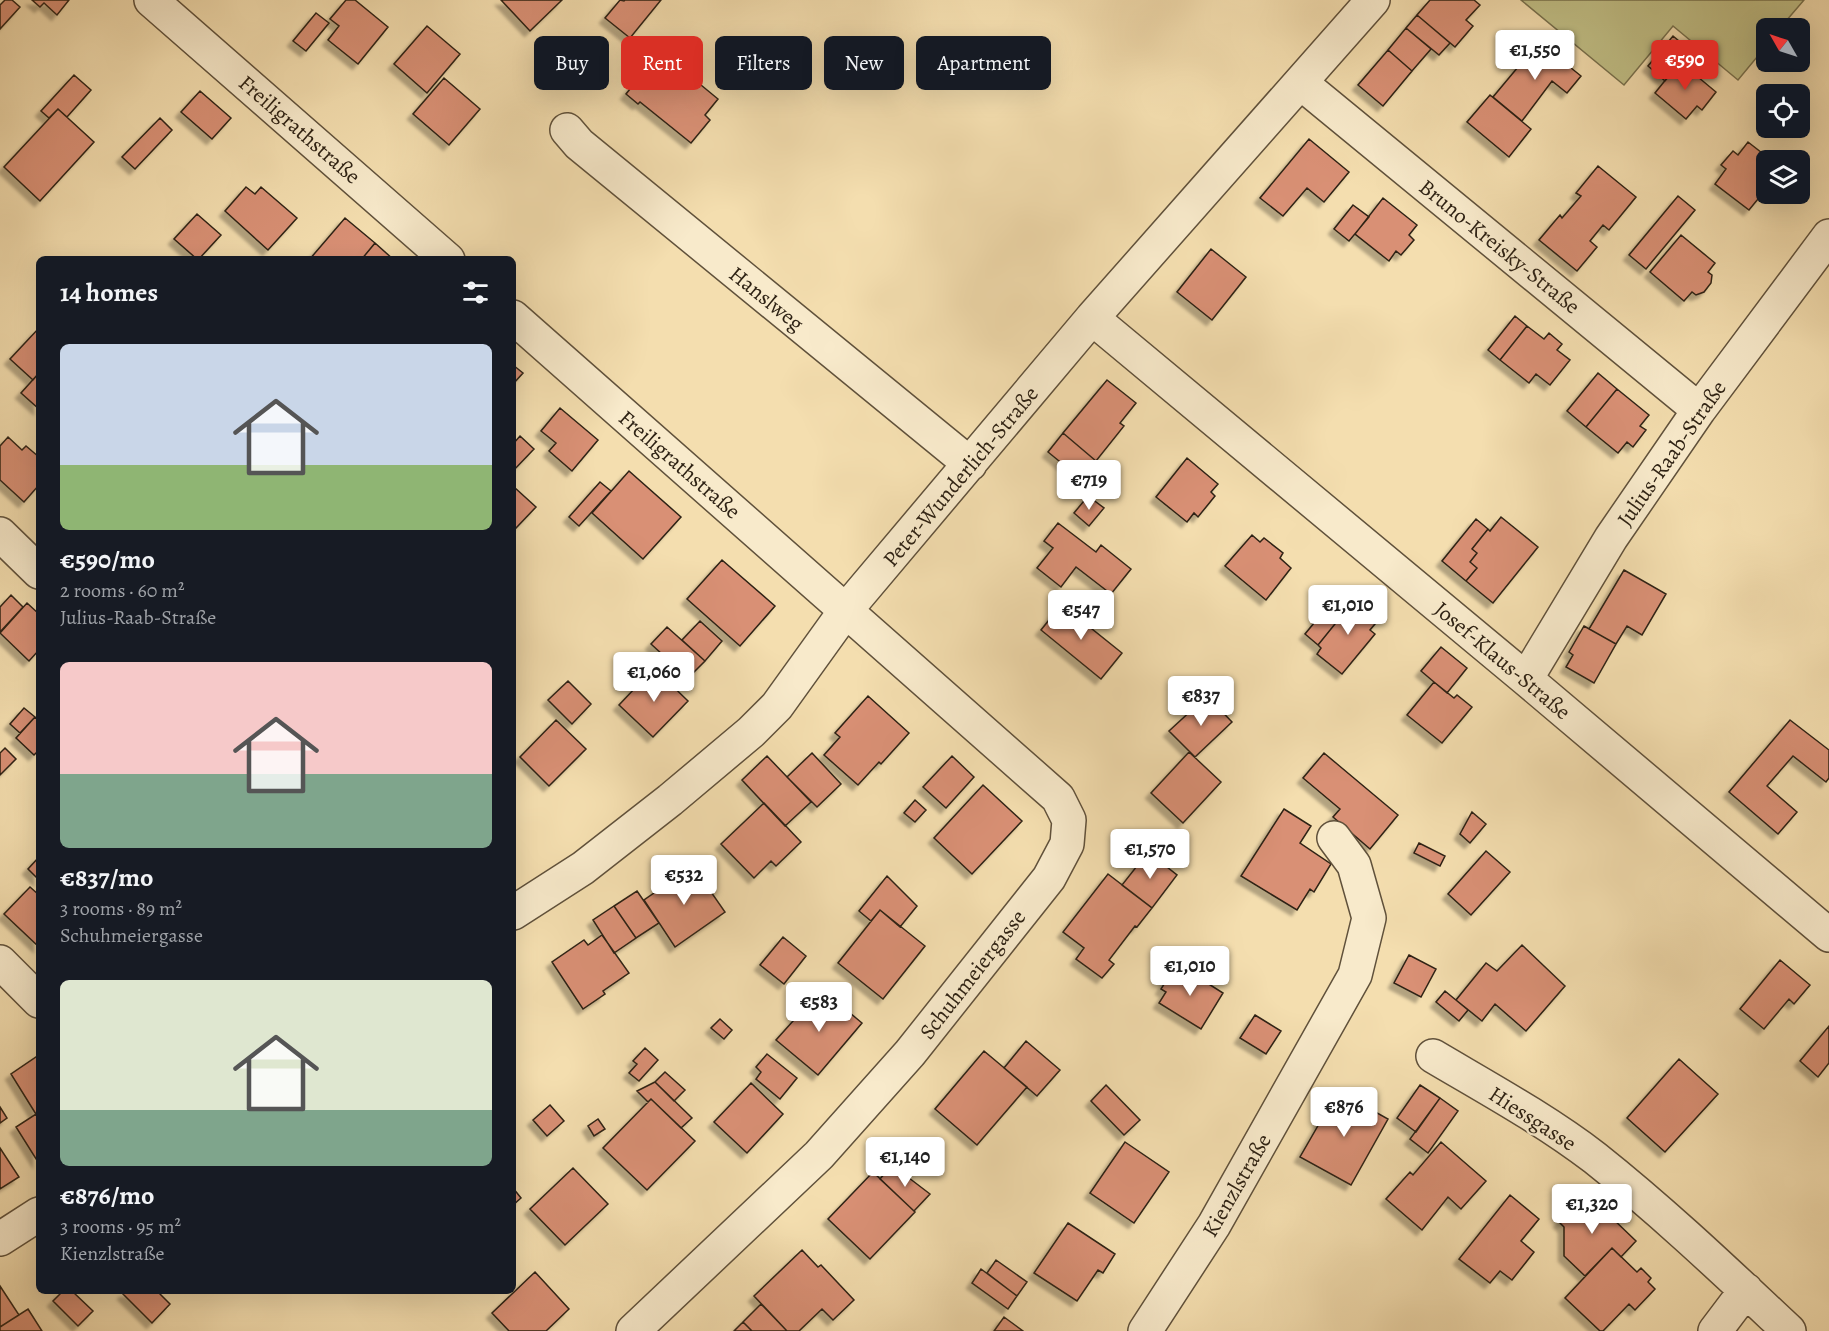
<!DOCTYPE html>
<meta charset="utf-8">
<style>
body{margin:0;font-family:Alegreya,serif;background:#242831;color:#f1f3f6;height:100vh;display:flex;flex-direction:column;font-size:22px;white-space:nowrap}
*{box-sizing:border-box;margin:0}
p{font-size:20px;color:#9ea1a6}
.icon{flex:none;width:33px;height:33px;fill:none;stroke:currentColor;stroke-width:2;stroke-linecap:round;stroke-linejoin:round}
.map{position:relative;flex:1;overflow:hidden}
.panel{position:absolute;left:36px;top:256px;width:480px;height:1038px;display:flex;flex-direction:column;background:#171b24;border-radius:9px;box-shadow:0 6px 24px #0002}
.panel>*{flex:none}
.guide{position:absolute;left:534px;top:36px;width:570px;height:54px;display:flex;gap:12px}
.needle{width:39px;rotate:309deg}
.buttons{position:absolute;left:1756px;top:18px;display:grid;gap:12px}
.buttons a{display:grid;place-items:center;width:54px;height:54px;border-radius:9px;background:#171b24;box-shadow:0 6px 24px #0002;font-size:30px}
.price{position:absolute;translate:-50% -51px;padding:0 14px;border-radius:6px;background:#fff;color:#222;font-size:20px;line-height:39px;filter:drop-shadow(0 2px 3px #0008)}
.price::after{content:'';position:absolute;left:50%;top:36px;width:18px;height:14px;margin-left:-9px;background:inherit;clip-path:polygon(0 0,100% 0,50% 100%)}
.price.active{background:#d93025;color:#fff}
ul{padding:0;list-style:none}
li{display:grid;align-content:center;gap:12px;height:318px;padding:0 24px}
li span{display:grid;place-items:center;height:186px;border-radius:9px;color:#555}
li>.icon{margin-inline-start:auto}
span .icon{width:108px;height:108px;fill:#fffc;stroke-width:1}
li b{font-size:26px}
h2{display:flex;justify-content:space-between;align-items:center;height:72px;padding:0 24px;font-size:26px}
.pill{padding:0 21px;border-radius:9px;background:#171b24;box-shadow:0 6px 24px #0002;font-size:21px;line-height:54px}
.pill.active{background:#d93025;color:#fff}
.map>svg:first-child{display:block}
.green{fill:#c1c087;stroke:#78714e;stroke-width:1.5}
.building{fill:#d99074;stroke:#2e2214;stroke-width:1.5;filter:url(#shadow)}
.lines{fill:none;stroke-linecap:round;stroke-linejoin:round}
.minor-casing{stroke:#60513b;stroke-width:36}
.minor{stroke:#f8eacb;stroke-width:33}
.labels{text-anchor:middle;stroke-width:4.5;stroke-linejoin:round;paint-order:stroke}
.street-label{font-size:22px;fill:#2e2214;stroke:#f8eacb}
</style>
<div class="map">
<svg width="1829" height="1331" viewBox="0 0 1829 1331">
<defs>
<filter id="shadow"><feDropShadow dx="-5.5" dy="5.5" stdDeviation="1.5" flood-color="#0004"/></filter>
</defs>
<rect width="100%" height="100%" fill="#f4deaf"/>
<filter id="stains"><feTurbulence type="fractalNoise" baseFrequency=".00333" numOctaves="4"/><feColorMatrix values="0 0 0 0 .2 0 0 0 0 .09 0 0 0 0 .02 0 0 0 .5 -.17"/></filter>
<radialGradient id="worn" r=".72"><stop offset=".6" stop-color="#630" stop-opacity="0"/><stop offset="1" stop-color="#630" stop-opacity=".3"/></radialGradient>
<path class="green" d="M1521,0H1804L1780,28H1767V45L1738,80L1673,26L1624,85Z"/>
<path class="building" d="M5,0H12L20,7L0,29V5Z
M32,0H69L57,15L44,3L40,7Z
M346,0H355L388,27L358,64L328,40L339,26L330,19Z
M501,0H562L530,31Z
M620,0L624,1L625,0H661L630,38L605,18Z
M1430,0H1474L1480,5L1466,20L1473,26L1455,47L1417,15Z
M316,13L329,23L306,51L293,41Z
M1417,15L1450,43L1439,55L1406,28Z
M427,26L460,54L427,93L394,64Z
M1406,28L1431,49L1412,71L1388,50Z
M1673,36L1690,50L1665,81L1648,66Z
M1539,42L1581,76L1567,93L1552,81L1522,121L1493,97Z
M1388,50L1412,71L1383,106L1358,85Z
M667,57L718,99L705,115L710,120L691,143L640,102L638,104L626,94L643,73L650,78Z
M1680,62L1716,92L1702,110L1697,106L1686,119L1655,93Z
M74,75L91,90L67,117L58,109L49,118L41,111Z
M444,78L480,109L449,145L413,114Z
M200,91L231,118L212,139L181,112Z
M1490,95L1531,129L1509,157L1467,122Z
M58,109L94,142L40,201L4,167Z
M160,118L172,130L135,169L122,157Z
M1309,139L1349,172L1324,202L1307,188L1283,216L1260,198Z
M1748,142L1771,160H1767V188L1749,210L1715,184L1726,169L1721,165L1733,151L1738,155Z
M1598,166L1636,197L1609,230L1603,225L1590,241L1597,247L1577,271L1539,240L1560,215L1562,218L1581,196L1576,193Z
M246,187L255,194L261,187L297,218L268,250L225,211Z
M1678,196L1695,210L1646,269L1629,255Z
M1383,198L1417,225L1409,235L1414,240L1401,255L1396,251L1389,261L1355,234Z
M1353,205L1369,217L1349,241L1334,229Z
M197,214L221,235L198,260L174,239Z
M345,218L375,243L361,260H309Z
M1681,235L1715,263L1708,272L1712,275L1711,283L1704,292L1696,295L1692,292L1684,301L1650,272Z
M375,243L394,260H361Z
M1211,249L1246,277L1212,320L1177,292Z
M1515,316L1527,326L1500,360L1488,350Z
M1527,326L1544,339L1549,333L1562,344L1557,350L1570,360L1550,385L1536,374L1529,383L1500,360Z
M38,329L39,373L33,380L10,359Z
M513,365L523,373L513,384Z
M39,373V409L21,393Z
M1598,373L1617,389L1586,427L1567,411Z
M1107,380L1136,403L1120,423L1124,426L1096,461L1063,433Z
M1617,389L1649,415L1640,426L1646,430L1633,447L1627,442L1618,453L1586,427Z
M560,408L598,440L572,471L549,451L556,443L541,431Z
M1063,433L1096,461L1081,479L1048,452Z
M520,436L534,449L513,471V444Z
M8,437L22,450L26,446L39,457V485L24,502L0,480V446Z
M1187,458L1218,484L1211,492L1215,496L1198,517L1194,513L1187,522L1156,497Z
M629,471L681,517L643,559L592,513Z
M600,482L611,491L579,526L569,517Z
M514,487L536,507L516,528L513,526Z
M1088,496L1104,508L1089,526L1074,513Z
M1501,517L1538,547L1493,603L1466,581L1477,568L1470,562L1477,553L1472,549L1488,529L1490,531Z
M1476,519L1488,529L1472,549L1477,553L1470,562L1477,568L1466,581L1442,561Z
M1058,523L1096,552L1101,545L1131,569L1111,594L1076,567L1061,587L1037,568L1053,548L1044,541Z
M1252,535L1260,542L1264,538L1283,553L1280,558L1291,568L1266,600L1225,566Z
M722,560L775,606L740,646L687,599Z
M1624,570L1666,594L1642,635L1627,626L1616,644L1589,629Z
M1343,588L1356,598L1318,645L1305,634Z
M11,595L23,607L0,632V607Z
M1356,598L1380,618L1370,630L1375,634L1342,674L1317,654L1321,648L1318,645Z
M27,603L39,614V650L29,661L0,633Z
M1061,605L1067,609L1070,605L1084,616L1081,620L1122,653L1101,679L1041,630Z
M700,621L722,641L705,661L682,640Z
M1584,626L1616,644L1594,683L1566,667L1573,655L1569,652Z
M667,627L705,661L688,678L651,644Z
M1441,647L1467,668L1447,693L1421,671Z
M654,668L688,701L653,737L619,705Z
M568,681L591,704L572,724L548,700Z
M1434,682L1454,698L1457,695L1472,707L1442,743L1407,715Z
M868,696L909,733L881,764L879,762L858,785L824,755L840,737L835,733Z
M1207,696L1232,722L1195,757L1169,731Z
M24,708L35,717L20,733L10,724Z
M35,717L39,721V750L34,755L16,738Z
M556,720L586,749L549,786L520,757Z
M1790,720L1829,750V778L1826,782L1793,756L1767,786L1797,812L1778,834L1729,792Z
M5,748L16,759L0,775V753Z
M1189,752L1221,782L1183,823L1151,793Z
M812,753L841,784L817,807L787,777Z
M1324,753L1398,815L1370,849L1333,817L1340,809L1303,778Z
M767,756L811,802L785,826L742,780Z
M952,756L974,777L946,808L923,787Z
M983,785L1022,821L972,874L934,838Z
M915,800L926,810L915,822L904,813Z
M764,803L801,842L776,866L771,861L754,878L721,844Z
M1284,809L1311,826L1300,843L1331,864L1314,892L1310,889L1297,910L1241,876Z
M1472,812L1486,824L1470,843L1460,834Z
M1419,843L1445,856L1440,866L1414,853Z
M1486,851L1510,872L1471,915L1448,894Z
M1148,852L1177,875L1152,908L1122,885Z
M39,857V880L28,869Z
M693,866L725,912L675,947L644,900Z
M1108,874L1152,908L1137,927L1135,926L1109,960L1114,964L1102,978L1076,959L1084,948L1063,932Z
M887,876L917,906L900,927L880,910L871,921L859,911Z
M30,887L39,895V947L4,914Z
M637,891L659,923L636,938L614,906Z
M614,906L636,938L614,953L593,920Z
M880,910L925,946L883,999L838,963Z
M602,935L629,973L603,991L605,994L583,1009L552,962L584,940L588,945Z
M783,937L806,956L784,984L760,965Z
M1522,945L1565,986L1526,1031L1495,1004L1482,1021L1456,1000L1486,963L1497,971Z
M1409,955L1436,969L1421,997L1394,983Z
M1780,960L1810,985L1794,1004L1789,999L1764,1029L1740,1009Z
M1182,967L1223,993L1201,1029L1159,1003L1166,992L1161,989L1171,973L1176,976Z
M1445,991L1468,1010L1459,1021L1436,1002Z
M826,993L862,1023L818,1075L776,1040L802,1011L806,1015Z
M1255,1015L1281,1031L1266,1054L1240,1038Z
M720,1019L732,1030L724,1039L711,1028Z
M1829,1026V1063L1818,1077L1800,1061Z
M1026,1041L1060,1070L1037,1096L1004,1068Z
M645,1048L658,1060L639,1081L629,1073L637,1064L633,1061Z
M984,1051L1027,1087L977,1145L935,1109Z
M767,1054L797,1078L780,1099L756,1079L761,1072L756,1067Z
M39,1055V1119L11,1074Z
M1679,1059L1718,1094L1665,1152L1627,1118Z
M665,1072L685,1090L674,1101L655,1082Z
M655,1082L692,1118L681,1128L651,1099L648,1102L637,1091Z
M751,1083L783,1114L747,1153L714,1122Z
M1106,1085L1140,1120L1124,1135L1091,1101Z
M1420,1085L1440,1098L1416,1132L1397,1118Z
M1338,1091L1388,1119L1351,1185L1300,1157Z
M1440,1098L1458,1111L1428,1153L1410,1139Z
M651,1099L695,1141L647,1190L603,1148Z
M550,1105L564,1121L547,1136L533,1120Z
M0,1107L7,1118L0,1123Z
M36,1114L39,1119L38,1162L16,1127Z
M598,1119L605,1129L594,1136L588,1126Z
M1125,1142L1169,1172L1134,1223L1090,1193Z
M1441,1142L1486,1181L1461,1209L1448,1197L1422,1230L1386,1199L1410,1172L1413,1175Z
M0,1148L19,1177L0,1189Z
M892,1165L930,1194L914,1211L880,1179Z
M573,1168L608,1204L565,1245L530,1209Z
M873,1172L915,1212L870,1259L828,1219Z
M513,1188L521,1198L513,1205Z
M1586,1193L1636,1241L1621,1257L1612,1248L1585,1276L1564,1256V1227L1559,1222Z
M1510,1195L1539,1219L1521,1241L1534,1252L1512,1280L1500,1271L1490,1283L1459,1259Z
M1068,1223L1115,1254L1103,1273L1098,1270L1077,1301L1034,1273Z
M1612,1248L1637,1272L1641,1268L1651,1278L1648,1282L1655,1289L1635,1310L1629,1304L1603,1331H1600L1565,1298Z
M802,1250L818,1267L821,1265L854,1300L833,1320L822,1309L799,1331H787L754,1296Z
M996,1260L1027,1282L1017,1296L987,1273Z
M981,1269L1017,1296L1008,1309L972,1283Z
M535,1272L569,1309L546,1331H509L492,1313Z
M0,1286L19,1315L0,1327Z
M62,1292H73L93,1311L78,1326L53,1301Z
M125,1292H158L170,1304L152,1323L123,1294Z
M761,1304L787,1331H752L743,1322Z
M28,1309L42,1331H0V1327Z
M1004,1317L1023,1331H994Z
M743,1322L752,1331H734Z"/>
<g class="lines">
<g class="minor-casing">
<path id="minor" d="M151,0L448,260
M1301,83L1699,410
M567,130L579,144L970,464
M513,317L1058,798L1069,820L1067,844L1049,878L910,1053L819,1155L633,1331
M1092,318L1526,679L1829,935
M0,534L39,572
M1526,679L1611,538L1699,410L1829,236
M513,913L583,868L670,800L751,732L777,706L846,610L1092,318L1373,0
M0,962L39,1001
M1433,1056C1487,1088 1544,1119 1595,1158C1663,1212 1726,1272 1789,1331
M0,1239L39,1214
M1145,1331L1214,1225L1355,975L1369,918L1354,865L1334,838
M1715,1331L1746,1290"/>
</g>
<use href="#minor" class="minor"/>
</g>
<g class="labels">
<g class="street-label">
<text transform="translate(300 129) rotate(41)" y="8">Freiligrathstraße</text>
<text transform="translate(1500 246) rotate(39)" y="8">Bruno-Kreisky-Straße</text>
<text transform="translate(767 298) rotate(39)" y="8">Hanslweg</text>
<text transform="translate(1671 453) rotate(-55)" y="8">Julius-Raab-Straße</text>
<text transform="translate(680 464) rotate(41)" y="8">Freiligrathstraße</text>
<text transform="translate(960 476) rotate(-50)" y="8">Peter-Wunderlich-Straße</text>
<text transform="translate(1503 660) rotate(40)" y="8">Josef-Klaus-Straße</text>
<text transform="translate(972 974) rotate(-52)" y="8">Schuhmeiergasse</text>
<text transform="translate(1533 1118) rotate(33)" y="8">Hiessgasse</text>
<text transform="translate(1236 1185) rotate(-60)" y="8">Kienzlstraße</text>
</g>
</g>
<rect width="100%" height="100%" filter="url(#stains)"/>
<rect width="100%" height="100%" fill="url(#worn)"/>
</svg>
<div class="buttons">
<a><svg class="needle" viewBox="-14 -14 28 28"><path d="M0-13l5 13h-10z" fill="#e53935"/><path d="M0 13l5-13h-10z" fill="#9ea1a6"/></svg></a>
<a><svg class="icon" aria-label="locate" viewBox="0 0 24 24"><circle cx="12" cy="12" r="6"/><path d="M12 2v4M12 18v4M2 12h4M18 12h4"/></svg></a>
<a><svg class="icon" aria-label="layers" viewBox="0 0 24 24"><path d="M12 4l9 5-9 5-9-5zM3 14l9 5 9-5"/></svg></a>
</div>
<b class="price" style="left:1535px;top:81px">€1,550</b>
<b class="price active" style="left:1685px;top:91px">€590</b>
<b class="price" style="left:1089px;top:511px">€719</b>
<b class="price" style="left:1348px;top:636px">€1,010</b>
<b class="price" style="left:1081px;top:641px">€547</b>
<b class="price" style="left:654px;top:703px">€1,060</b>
<b class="price" style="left:1201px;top:727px">€837</b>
<b class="price" style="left:1150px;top:880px">€1,570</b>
<b class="price" style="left:684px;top:906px">€532</b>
<b class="price" style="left:1190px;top:997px">€1,010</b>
<b class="price" style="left:819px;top:1033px">€583</b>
<b class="price" style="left:1344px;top:1138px">€876</b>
<b class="price" style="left:905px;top:1188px">€1,140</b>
<b class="price" style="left:1592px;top:1235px">€1,320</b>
<div class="guide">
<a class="pill">Buy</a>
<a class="pill active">Rent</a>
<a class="pill">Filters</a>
<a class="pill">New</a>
<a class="pill">Apartment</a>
</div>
<section class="panel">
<h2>14 homes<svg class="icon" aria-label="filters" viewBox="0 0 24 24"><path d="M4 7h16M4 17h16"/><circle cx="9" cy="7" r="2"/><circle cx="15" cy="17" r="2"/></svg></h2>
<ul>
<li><span style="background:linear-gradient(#c9d6e8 65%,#8fb573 0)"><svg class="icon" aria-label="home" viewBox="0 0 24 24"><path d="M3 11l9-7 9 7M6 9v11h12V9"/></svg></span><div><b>€590/mo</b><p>2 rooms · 60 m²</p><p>Julius-Raab-Straße</p></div></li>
<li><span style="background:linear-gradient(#f6c9c9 60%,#7fa58c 0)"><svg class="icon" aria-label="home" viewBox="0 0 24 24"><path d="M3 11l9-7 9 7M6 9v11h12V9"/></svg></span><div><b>€837/mo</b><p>3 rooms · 89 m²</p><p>Schuhmeiergasse</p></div></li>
<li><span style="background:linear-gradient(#dfe7d0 70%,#7fa58c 0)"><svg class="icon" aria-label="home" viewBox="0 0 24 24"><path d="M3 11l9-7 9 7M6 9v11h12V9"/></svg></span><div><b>€876/mo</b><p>3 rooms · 95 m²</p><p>Kienzlstraße</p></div></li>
</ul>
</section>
</div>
